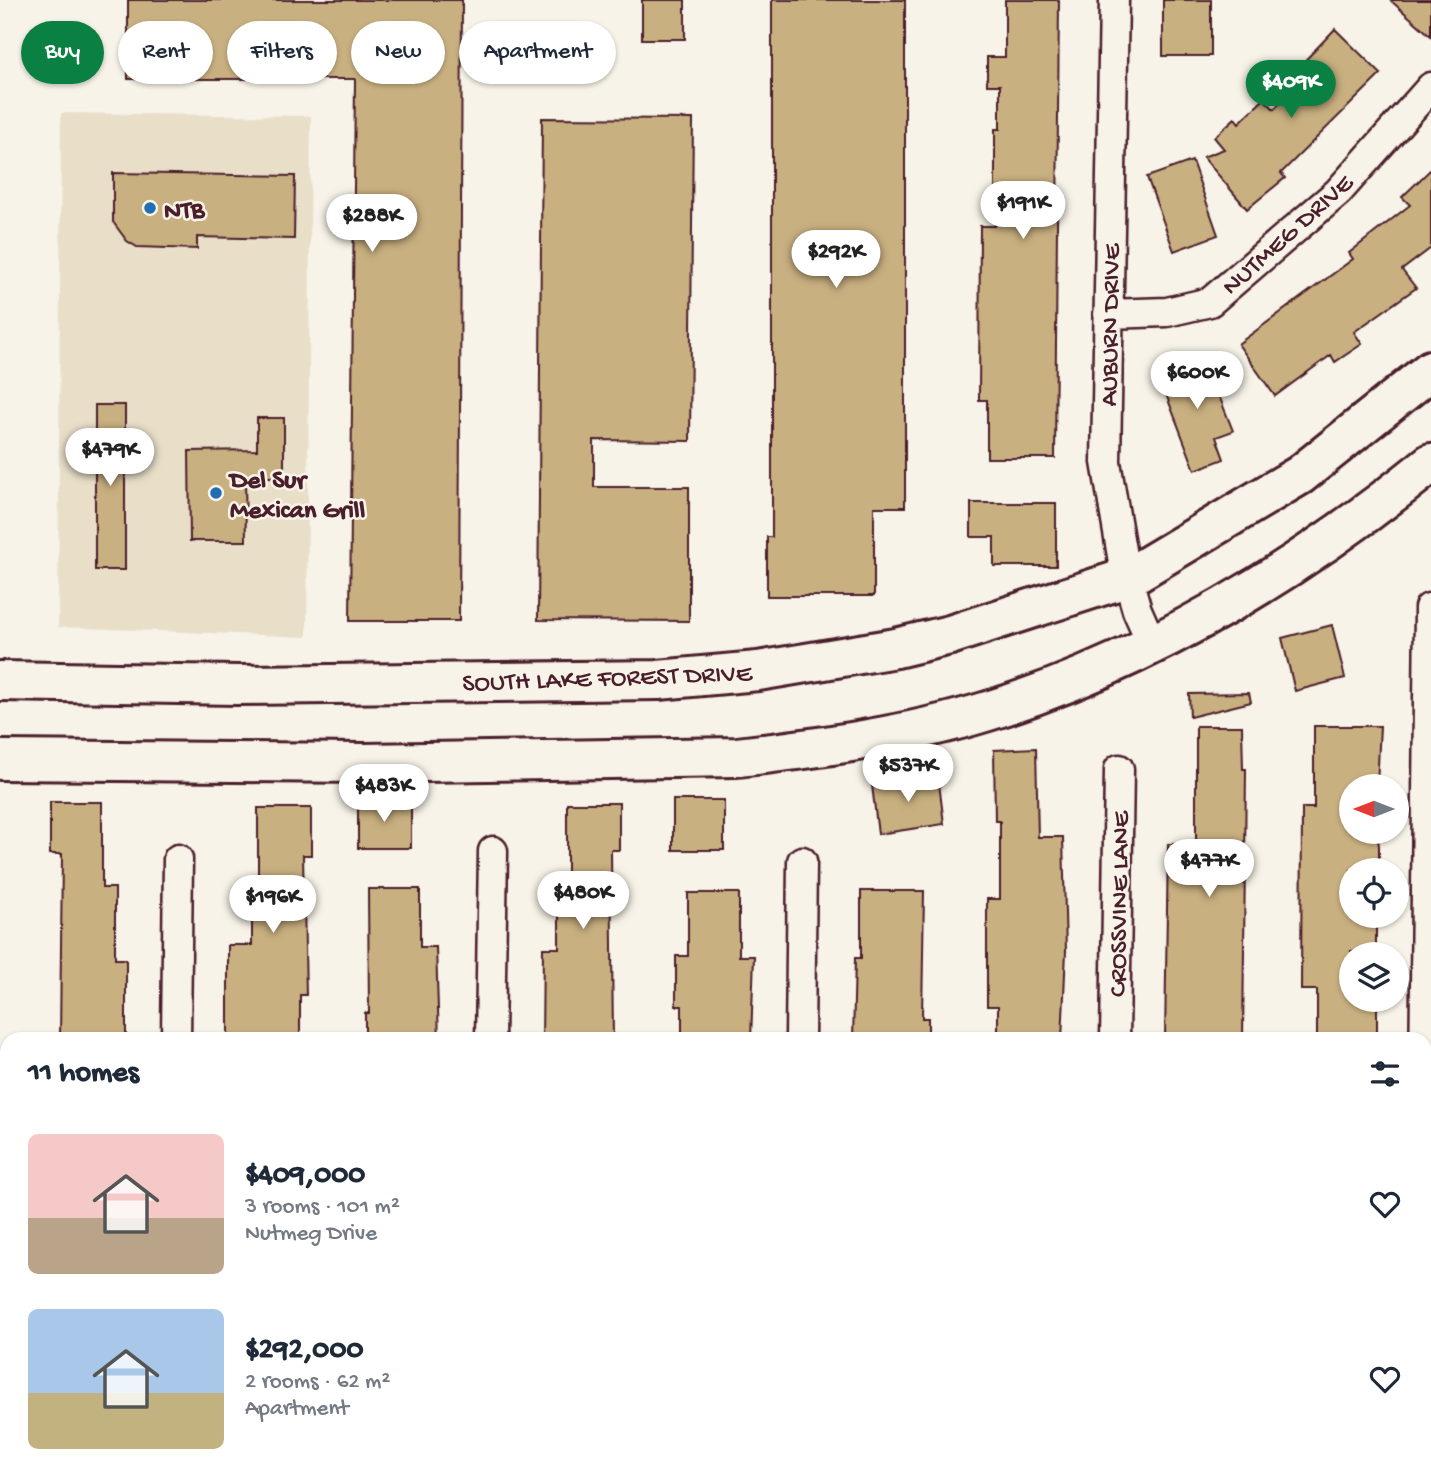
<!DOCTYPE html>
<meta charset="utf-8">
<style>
body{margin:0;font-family:"Gochi Hand",sans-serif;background:#f2f2f3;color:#1f2937;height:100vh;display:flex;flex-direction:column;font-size:26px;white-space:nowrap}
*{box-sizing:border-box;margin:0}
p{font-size:23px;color:#747a83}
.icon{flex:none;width:38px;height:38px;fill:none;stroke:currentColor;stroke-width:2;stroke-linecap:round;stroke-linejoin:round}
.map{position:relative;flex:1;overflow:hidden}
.sheet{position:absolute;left:0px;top:1032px;width:1432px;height:450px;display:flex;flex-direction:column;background:#fff;border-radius:21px 21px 0 0;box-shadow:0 2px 5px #0004}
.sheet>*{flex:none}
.guide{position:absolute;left:21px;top:21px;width:700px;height:63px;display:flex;gap:14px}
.needle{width:46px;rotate:270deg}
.buttons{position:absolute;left:1339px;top:774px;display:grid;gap:14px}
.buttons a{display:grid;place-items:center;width:70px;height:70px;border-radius:50%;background:#fff;box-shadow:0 2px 5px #0004;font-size:35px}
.price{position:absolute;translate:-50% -60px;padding:0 16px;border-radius:24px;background:#fff;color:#222;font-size:23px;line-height:46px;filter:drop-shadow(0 2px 4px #0008)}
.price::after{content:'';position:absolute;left:50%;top:42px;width:21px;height:16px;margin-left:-10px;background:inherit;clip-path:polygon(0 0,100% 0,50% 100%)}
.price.current{background:#0b8043;color:#fff}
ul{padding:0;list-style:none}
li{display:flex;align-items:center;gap:21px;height:175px;padding:0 28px}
li span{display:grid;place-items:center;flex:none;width:196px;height:140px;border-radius:10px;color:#555}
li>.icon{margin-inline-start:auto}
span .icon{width:84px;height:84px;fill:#fffc;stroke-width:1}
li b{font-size:30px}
h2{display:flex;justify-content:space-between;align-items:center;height:84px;padding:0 28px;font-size:30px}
.chip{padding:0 24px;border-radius:32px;background:#fff;box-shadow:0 2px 5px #0004;font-size:24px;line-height:63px}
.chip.current{background:#0b8043;color:#fff}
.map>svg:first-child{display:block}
.built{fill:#e9dfc9}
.building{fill:#c9b080;stroke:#4a1f2b;stroke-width:2}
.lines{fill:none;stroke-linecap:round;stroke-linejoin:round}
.minor-casing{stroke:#4a1f2b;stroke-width:33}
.tertiary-casing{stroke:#4a1f2b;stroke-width:40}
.secondary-casing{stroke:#4a1f2b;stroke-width:44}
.minor{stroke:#f7f3e8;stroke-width:28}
.tertiary{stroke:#f7f3e8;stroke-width:35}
.secondary{stroke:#f7f3e8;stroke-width:38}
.poi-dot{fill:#1f6fb2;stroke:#f7f3e8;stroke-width:2.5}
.labels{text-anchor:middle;stroke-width:5;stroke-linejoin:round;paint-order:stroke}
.poi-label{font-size:26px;font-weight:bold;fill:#4a1f2b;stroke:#f7f3e8;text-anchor:start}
.street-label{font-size:26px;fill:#4a1f2b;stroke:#f7f3e8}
</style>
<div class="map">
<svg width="1431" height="1482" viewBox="0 0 1431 1482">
<rect width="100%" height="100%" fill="#f7f3e8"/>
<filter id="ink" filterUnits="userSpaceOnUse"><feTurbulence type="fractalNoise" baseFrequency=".0143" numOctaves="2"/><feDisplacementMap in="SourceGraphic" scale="14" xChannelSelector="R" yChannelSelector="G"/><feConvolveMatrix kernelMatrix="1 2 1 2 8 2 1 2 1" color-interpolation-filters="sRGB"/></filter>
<g filter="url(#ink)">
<path class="built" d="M61,113L311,116L307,637L58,627Z"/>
<path class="building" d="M128,0H462L459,621H350L355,79H128Z
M642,0H685V39H642Z
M772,0H905V507H874V596H767V537H772Z
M1005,0H1059L1055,458H987V400H979L980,226H995V129H1000V85H987V57H1005Z
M1163,0H1211V56H1163Z
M1390,0H1431V36Z
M1335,29L1381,74L1281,173L1285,178L1247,209L1203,157L1224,149L1214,137L1235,118L1239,123L1264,99L1274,109L1304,79L1295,71Z
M542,118L693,119L690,441L594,440V487H689V621L538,620Z
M1192,161L1218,235L1174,251L1147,177Z
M1431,169V248L1402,270L1416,288L1354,332L1362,344L1335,362L1331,355L1275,396L1238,344L1353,259L1349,253L1410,205L1402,197Z
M113,173L295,176L294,239L197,237V249L137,247L127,241L113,222Z
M1204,358L1233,431L1216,437L1224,459L1195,470L1159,376Z
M95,405H125V570H95Z
M257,418H284V477H245L246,541H190L189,451L257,450Z
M971,503H1056V566H994V537H971Z
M1332,625L1345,678L1295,691L1282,638Z
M1249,693L1251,702L1190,717L1189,694Z
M1196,726H1242L1243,769H1246L1243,1040H1165L1168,844H1196Z
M1314,726H1380L1377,786H1351V831H1377L1379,846V870H1351V915H1376V951H1351V999H1377V1040H1317V990H1301L1302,808H1314Z
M1036,748L1038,837H1063L1066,951L1062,1040H998V1006H987V899H1000V821H995L994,750Z
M938,775L944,824L878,834L872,785Z
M358,800H411V848H358Z
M673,800H724V850H673Z
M50,802H102V888H115V959H126V1040H60L62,854H50Z
M567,803H619V850H611L613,1040H542L543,948H559V886H567Z
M258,808H311V855H303L306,995H300V1040H228V945H252V880H258Z
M368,889H420V947H436L439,1040H365V1013H369Z
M861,891H924L922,1018H928V1040H853L855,958H861Z
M688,893H739V956H754L751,1040H682V1006H676V956H688Z"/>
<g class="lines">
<g class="minor-casing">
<path id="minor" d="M1114,0L1106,462L1123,562L1137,610L1152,644
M1108,314L1167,312L1210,302L1338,192L1431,87
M176,1040L178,859
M490,1040L493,851
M800,1040L802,861
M1115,1040L1119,769
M1424,1078L1429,608
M171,1482V1475
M485,1482V1475
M797,1482L798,1475
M1110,1482V1475"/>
</g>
<g class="tertiary-casing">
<path id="tertiary" d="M0,1341H7
M1424,1351H1431"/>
</g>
<g class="secondary-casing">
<path id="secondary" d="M0,681L237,685L658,680L758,671L896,648L950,635L1129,577L1300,475L1431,370
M0,760L365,763L737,757C820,748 907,736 988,711C1151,660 1299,570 1431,463"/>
</g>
<use href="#minor" class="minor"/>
<use href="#tertiary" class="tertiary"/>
<use href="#secondary" class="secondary"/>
</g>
</g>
<g class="poi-dot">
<circle cx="150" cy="208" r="7"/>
<circle cx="216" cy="493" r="7"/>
</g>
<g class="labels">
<g class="poi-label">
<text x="164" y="217">NTB</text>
<text x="230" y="487">Del Sur<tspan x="230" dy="30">Mexican Grill</tspan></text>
</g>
<g class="street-label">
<text transform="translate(1286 233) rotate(-42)" y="9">NUTMEG DRIVE</text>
<text transform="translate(1108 325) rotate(-89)" y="9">AUBURN DRIVE</text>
<text transform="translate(607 676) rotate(-2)" y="9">SOUTH LAKE FOREST DRIVE</text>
<text transform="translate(1117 904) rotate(-89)" y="9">CROSSVINE LANE</text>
</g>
</g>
</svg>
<div class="buttons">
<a><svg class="needle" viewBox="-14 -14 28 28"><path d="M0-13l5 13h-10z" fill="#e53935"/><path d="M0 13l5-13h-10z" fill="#747a83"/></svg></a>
<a><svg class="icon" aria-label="locate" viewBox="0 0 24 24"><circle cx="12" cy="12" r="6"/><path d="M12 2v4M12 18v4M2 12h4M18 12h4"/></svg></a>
<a><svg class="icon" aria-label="layers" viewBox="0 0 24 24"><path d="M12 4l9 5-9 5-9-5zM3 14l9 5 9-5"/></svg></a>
</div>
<b class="price current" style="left:1291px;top:120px">$409K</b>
<b class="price" style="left:1023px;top:241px">$191K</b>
<b class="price" style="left:372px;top:254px">$288K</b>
<b class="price" style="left:836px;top:290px">$292K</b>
<b class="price" style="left:1197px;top:411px">$600K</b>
<b class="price" style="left:110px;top:488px">$479K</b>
<b class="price" style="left:908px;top:804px">$537K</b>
<b class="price" style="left:384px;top:824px">$483K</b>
<b class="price" style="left:1209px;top:899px">$477K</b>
<b class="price" style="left:583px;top:931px">$480K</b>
<b class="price" style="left:273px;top:935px">$196K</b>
<div class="guide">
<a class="chip current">Buy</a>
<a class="chip">Rent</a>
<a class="chip">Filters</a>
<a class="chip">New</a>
<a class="chip">Apartment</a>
</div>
<section class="sheet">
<h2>11 homes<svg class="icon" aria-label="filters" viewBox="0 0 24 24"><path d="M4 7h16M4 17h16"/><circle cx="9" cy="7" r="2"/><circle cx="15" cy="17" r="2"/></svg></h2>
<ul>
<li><span style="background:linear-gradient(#f6c9c9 60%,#b9a48a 0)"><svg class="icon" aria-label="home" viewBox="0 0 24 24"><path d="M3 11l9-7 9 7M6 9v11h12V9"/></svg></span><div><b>$409,000</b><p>3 rooms · 101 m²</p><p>Nutmeg Drive</p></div><svg class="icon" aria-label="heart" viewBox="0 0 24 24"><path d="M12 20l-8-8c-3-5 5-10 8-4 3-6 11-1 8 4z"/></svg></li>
<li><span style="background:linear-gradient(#a9c7e8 60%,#c2b280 0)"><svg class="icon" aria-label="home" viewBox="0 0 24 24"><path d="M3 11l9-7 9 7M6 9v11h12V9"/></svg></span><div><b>$292,000</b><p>2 rooms · 62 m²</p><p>Apartment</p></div><svg class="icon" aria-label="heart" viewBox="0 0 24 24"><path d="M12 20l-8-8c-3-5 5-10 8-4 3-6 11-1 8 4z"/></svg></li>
</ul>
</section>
</div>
